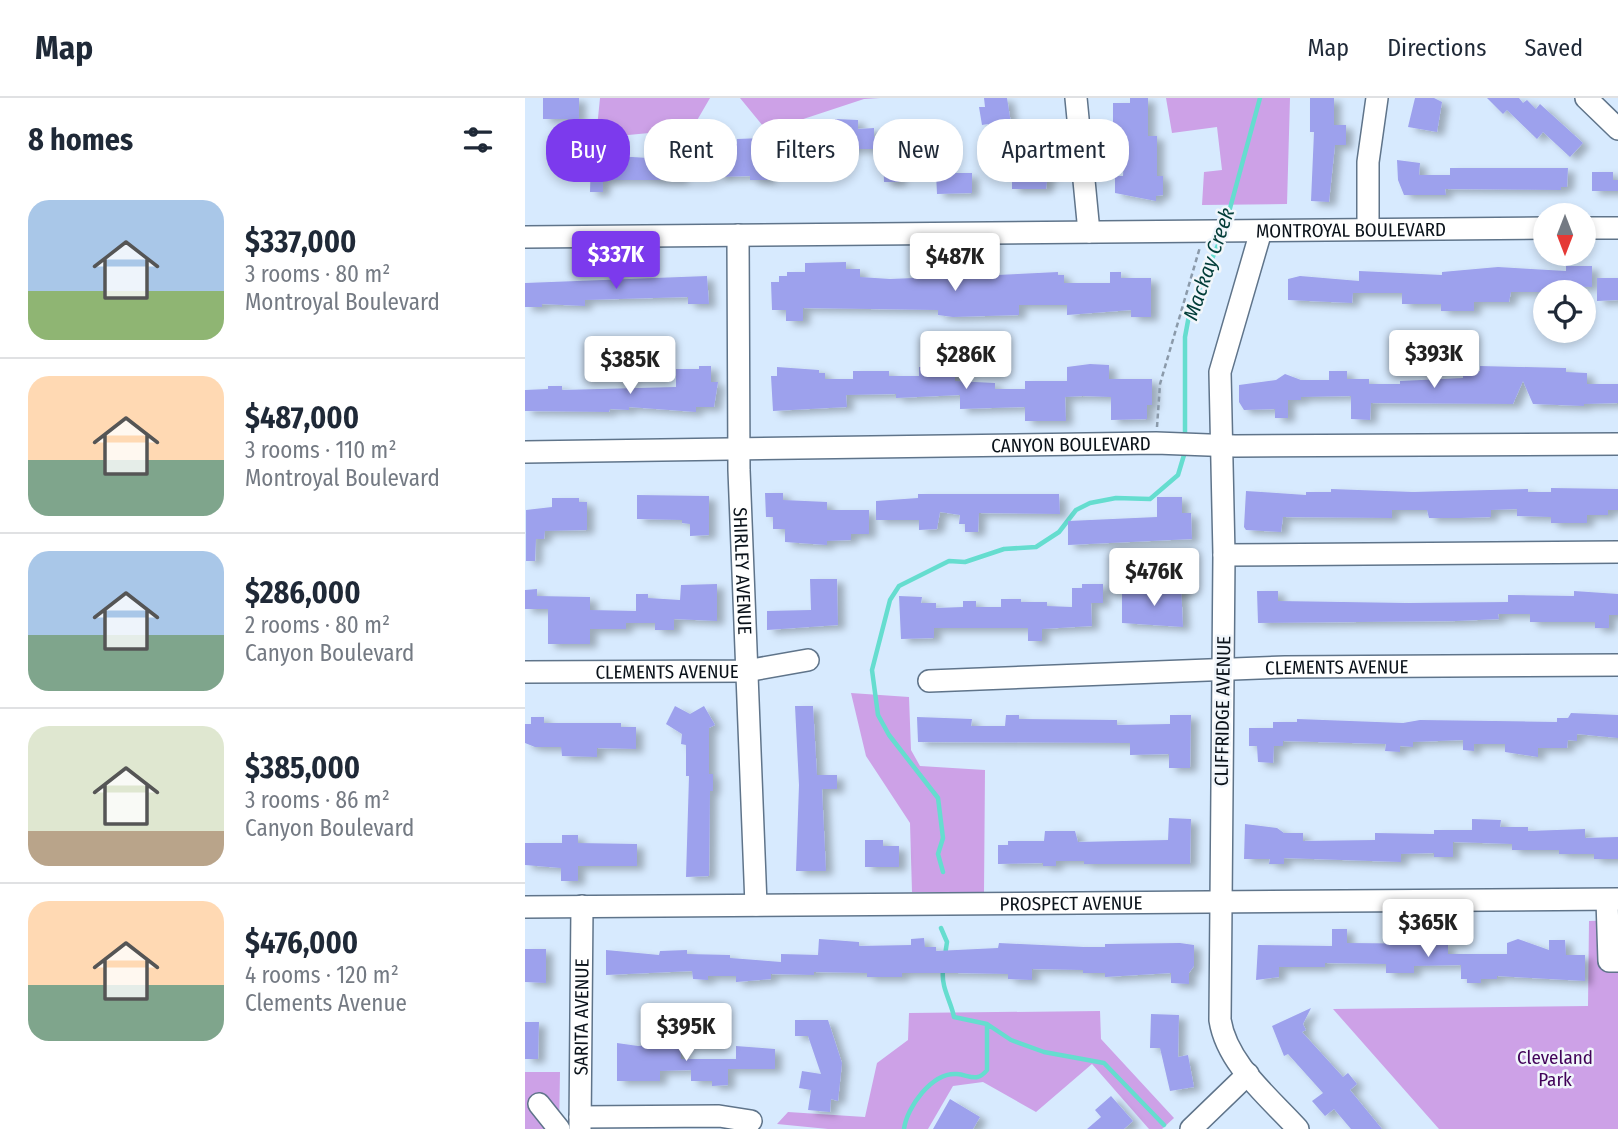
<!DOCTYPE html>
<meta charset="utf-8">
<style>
body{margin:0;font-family:"Fira Sans Condensed",sans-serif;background:#f2f2f3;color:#1f2937;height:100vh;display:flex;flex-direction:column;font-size:26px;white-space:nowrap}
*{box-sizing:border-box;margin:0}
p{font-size:23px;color:#747a83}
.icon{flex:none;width:38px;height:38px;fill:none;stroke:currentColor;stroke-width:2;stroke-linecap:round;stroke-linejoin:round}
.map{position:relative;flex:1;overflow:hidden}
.sheet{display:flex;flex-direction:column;background:#fff;width:525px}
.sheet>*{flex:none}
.top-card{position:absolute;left:21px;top:21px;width:665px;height:63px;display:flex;gap:14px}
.needle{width:46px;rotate:180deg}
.controls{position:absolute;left:1008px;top:105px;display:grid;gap:14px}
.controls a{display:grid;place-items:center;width:63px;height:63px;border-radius:50%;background:#fff;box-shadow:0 4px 10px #0003;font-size:35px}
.price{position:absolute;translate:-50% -60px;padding:0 16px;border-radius:7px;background:#fff;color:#222;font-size:23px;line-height:46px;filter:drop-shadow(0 2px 4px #0008)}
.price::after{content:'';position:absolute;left:50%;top:42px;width:21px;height:16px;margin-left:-10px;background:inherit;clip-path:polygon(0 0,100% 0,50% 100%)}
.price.on{background:#7c3aed;color:#fff}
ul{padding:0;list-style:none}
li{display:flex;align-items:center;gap:21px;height:175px;padding:0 28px}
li+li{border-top:2px solid #e0e1e3}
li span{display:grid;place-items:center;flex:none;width:196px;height:140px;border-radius:21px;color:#555}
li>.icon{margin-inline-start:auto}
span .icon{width:84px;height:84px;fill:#fffc;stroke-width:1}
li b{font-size:30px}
h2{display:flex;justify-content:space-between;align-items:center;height:84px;padding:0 28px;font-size:30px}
.chip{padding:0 24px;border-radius:28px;background:#fff;box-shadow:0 4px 10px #0003;font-size:24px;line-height:63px}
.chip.on{background:#7c3aed;color:#fff}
header{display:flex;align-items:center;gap:42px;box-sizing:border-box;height:98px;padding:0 35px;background:#fff;border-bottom:2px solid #e0e1e3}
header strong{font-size:33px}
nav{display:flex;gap:38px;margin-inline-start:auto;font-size:24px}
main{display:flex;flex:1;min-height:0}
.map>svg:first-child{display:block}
.green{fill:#cda1e7}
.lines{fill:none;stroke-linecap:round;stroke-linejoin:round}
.stream{stroke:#65ddcf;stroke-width:4.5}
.building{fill:#9da1ed;filter:url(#shadow)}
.minor-casing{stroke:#5f748a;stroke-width:24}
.path{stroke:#8b9aaa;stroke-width:2.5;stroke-dasharray:5 3.5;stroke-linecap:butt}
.minor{stroke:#fff;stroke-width:21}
.labels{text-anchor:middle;stroke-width:5;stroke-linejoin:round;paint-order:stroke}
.street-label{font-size:19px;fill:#0a121a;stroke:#f1f6fb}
.park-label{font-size:19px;fill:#410259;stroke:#f1f6fb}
.water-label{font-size:21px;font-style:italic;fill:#013c37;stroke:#f1f6fb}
</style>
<header>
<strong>Map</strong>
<nav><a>Map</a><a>Directions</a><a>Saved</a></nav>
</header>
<main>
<section class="sheet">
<h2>8 homes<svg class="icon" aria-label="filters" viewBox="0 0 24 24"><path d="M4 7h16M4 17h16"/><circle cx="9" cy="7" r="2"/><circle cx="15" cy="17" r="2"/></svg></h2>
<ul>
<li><span style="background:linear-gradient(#a9c7e8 65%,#8fb573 0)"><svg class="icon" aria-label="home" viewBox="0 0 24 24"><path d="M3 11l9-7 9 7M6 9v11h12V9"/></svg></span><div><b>$337,000</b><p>3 rooms · 80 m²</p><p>Montroyal Boulevard</p></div></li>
<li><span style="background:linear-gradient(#ffd9b3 60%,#7fa58c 0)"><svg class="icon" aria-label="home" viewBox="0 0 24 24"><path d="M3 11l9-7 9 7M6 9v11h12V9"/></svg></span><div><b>$487,000</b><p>3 rooms · 110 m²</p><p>Montroyal Boulevard</p></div></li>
<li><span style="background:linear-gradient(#a9c7e8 60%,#7fa58c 0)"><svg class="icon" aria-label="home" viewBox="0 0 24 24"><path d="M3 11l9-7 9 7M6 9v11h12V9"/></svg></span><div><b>$286,000</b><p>2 rooms · 80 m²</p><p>Canyon Boulevard</p></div></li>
<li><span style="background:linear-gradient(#dfe7d0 75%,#b9a48a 0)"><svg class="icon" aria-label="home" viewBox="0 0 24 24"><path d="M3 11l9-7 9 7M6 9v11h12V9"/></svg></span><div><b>$385,000</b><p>3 rooms · 86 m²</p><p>Canyon Boulevard</p></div></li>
<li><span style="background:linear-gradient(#ffd9b3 60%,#7fa58c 0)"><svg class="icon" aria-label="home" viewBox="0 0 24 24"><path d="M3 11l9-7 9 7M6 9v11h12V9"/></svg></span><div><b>$476,000</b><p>4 rooms · 120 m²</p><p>Clements Avenue</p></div></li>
</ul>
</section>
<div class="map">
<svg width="1093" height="1031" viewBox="0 0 1093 1031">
<defs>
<filter id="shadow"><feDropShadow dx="7" dy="4" stdDeviation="3.5" flood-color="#0004"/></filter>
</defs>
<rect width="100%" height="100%" fill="#d7eafe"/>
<path class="green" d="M75,0H185L167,31L71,40Z
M215,0H355L339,1L242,33Z
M641,0H765L762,106L677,107L679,74L697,72L692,29L647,35Z
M326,595L384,599L386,652L395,668L460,672L459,794H387L385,725L341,658Z
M1093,822V1031H914L808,911L1063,908L1064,823Z
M575,913L576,941L649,1020L637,1031H624L567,966L511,1014L458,984L428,988L403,1031H303L252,1026L263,1014L340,1019L352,965L383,942L384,915Z
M0,974H35L34,1031H0Z"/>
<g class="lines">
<path class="stream" d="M701,125L735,0
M660,335V239L665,212L696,140
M418,774L413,756L418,740L413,700L364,637L353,617L347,572L365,502L374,488L424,463L440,464L479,451L511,449L534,434L551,412L565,405L591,400L625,401L653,377L659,357
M416,830L422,844L420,857
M462,926L486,942L519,954L579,965L639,1027
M379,1031C382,1009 407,974 432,976C444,977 452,985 462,972V926L429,919C426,903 416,890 418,872"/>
</g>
<path class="building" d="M18,0H54V21H18Z
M459,0H482L488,38L466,41L463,26L457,27L454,9H460Z
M605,0H623V38H632V78H638V97L631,98V103L590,95V78H598L599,58L597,32L588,31V5H605Z
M785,0H809V27H821V47H810L804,104L786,103L789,34H785Z
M890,0H909L917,4L912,34L883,29Z
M962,0H994L998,5L1002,2L1011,11L1015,6L1058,45L1045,59L1018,34L1012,41L982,12L978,16Z
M310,21L333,22V31L349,30V39L373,38V33H396V68L374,69V84H359L358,51H333L306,52V58L243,63V82H225V78L193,79V71L168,72V56H181V48L212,46V41L310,37Z
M510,56H526L527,76H523L521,91H487V74H510Z
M107,59L156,62V82H78V94H65L66,60Z
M872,62L895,65L894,77H925V70H1043L1042,89H1036V92L920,91L921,97H879L873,82Z
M1067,74H1088V82H1093V93H1067Z
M411,75H447V95L412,96Z
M321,164V171H335V179L365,181L413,179V175H452V178L533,174V177H539V185H585V174H596V180H626V219H606V212L542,217V207H494V217L428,219L413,217V212L278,210V223H261V212H247L246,184H254V178H262V174H280V165Z
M1041,168H1067V189L1028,188V194H986L984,204H949V213H916V206H877V195H828L827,205L763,202V181L775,178L834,183V173L917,177V174L973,169L1041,173Z
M182,178L184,206H163V199L60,202V208L17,206V209H0V185Z
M1072,180H1093V202L1072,203Z
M565,266L584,267V281H627V307H622V321L586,322V299L558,298L540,299L541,323H500V309L435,311V297L371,300V296L321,297L322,309L248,313L246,278H252V269L294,272V275H300V281H328V273H364V278H394V269L430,267V283L470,285V291H500V283H542V269Z
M174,268H186V284H193L189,309H171V314L104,309V312L85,311L84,314L0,313V292L23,291V288H37V292L151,289V271H174Z
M955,268L1041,270V274L1062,275V286H1093V305L1059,306V308L1008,306L998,283L988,306L846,305L845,322L826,321V298L776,299V302H763V320H750V311L719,312L714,304V287L751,282L760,276L776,282H804V273H822V281H844V286H875V283L938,280V273H955Z
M1026,390L1093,391V412H1083V417H1062V425H1026V419L992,418V411L966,412V419L935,420H904L902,412H867V420L758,419L756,434L721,432L719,429L721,393L781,397V394H806V391L888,394L1003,391V394H1026Z
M240,395H258V402L302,404V412H344V436H326V442L302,443V447L260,444V431H248V419H241Z
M393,396H534L535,416L454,415L453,434H440V426H434L435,417L415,414L412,431L394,432V422H351V403L393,400Z
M112,397L184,398V437L165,438V426L157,425V422L112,421Z
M632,399H657V415H666L667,441L543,447V423L632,419Z
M27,400H54V404H62V432L20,433L19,441H11L10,463H1V412L27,409Z
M285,481H312L313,527L242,532V513L286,512Z
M192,486V523L149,521V532H130V525H101V531H65V546H23V511H0V492L12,491V498L65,499V512L111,513V496H123V500L155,502L156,487Z
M557,486H578V505H566L567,528L517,531V543H503V530H409V540L376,541L374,498L397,499L396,505H411V510L438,509V503H451V509H476V501H496V504H522V508L547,509V490H557Z
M637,487H656L658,529L597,525V495L637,496Z
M732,493H753V503L882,505L983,504V497L1049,498V493L1093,496V517H1084V530H1070V524H1005V516H973L974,521L931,523L733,525Z
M150,608L165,616L179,608L190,627L184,630V676H188V693H185L184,778L161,779L164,678H161V647L156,646L157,636L141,626Z
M270,608H288L292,677H312V691H297L301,773H271L274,687Z
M1046,615L1093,617V640L1052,636V643L1043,642L1042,650H1013V659L980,654V646H949V653L938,652V642L888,644V649L875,648V654L860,653L861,646L758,643V648H749L748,665L733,664L732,648H724V630H748V624H772V621L878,625L895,622L1032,624V620H1043Z
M481,617H494V621L592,622V627L645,626V617H666L665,670H644V656L605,657V645L393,644L392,619L447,621L446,628H480Z
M6,619H19V625H96V629H111V651L72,650V659L37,658L36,649H10L0,645V626H6Z
M644,720L666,721L665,766H559V763H531V768H518V765L473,766V747H483V743H519L520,733H550L553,744L643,742Z
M947,721L976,722L975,729H1003V733L1060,731V740L1093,739V761H1069V756H1034V752H987V746L928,744V759H909V755L876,756V764L759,760V766H744L745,761H719L720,726L752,730L759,735H778V743L850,742V735L909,736V732H947Z
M37,737H53V745L112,746V768H53V783H36V770L0,767V745H37Z
M340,742H358V748H374V769H340Z
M807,831H822V845L923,846V856H982V845L993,841L1024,852V842H1040L1041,857H1060V883L972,878V881H956V885H942V881H936V867L889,868V875H861V866L800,865V869H754V879L731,882L733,847L807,848Z
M399,840L400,849H411V853L473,850L474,845L559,849H580V846L655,845L669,847V868L664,875V886L646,885V875L580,879V875H558V872L507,871V882L483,881V876L432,875H377V879H342V875L289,874V877L246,876V881L211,884V878H183V882L168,881L167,873L81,877V852L134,857L135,853L162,852V856L205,857V860L256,864V856L293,857L294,841L334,844V848L386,847V841Z
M0,851H21V885L0,884Z
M786,910L778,926L781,932L777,934L818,979L823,975L832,986L825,992L857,1031H826L809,1011L800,1018L787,1003L798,995L763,956L759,958L747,928Z
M626,916L654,917L653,959L663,957L669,989L645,993L635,950H625Z
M270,922H303L317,965L313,1003L306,1001L305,1014L283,1012L286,992L274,990L277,973L296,976L283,938H270Z
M0,924H14L13,961H0Z
M92,945L113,948L155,945L156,961H211V948L250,951V971H203V987L187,988V983H166V972L135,973V983H92Z
M586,998L608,1023L599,1031H562L576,1019L570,1012Z
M425,1001L455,1019L448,1031H408Z"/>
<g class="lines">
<g class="minor-casing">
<g id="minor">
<path d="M551,0L564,134"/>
<path d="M1061,0L1093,31"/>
<path d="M1059,130H1093"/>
<path d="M843,131V64L852,0"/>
<path d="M736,133L695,274L699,457L695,922C702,966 744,999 773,1031"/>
<path id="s1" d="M213,137L214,372L231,807"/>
<path id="s2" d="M0,139L1020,130"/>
<path id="s3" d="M0,354L631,345L710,348L1093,346"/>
<path d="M699,457L1093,454"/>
<path id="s4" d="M0,574L221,573L283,562"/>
<path id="s5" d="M404,583L760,569L1093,567"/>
<path d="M1082,802L1084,863H1093"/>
<path id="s6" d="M0,809L1093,801"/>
<path d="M14,1006L34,1031"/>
<path d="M55,1019L194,1018L226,1023"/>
<path id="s7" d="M55,1031L57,808"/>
<path d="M666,1031L723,976"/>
</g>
</g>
<path class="path" d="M632,329L635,286L675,149"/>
<use href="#minor" class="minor"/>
</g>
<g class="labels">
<g class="street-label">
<text dy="7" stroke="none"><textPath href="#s2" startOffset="826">MONTROYAL BOULEVARD</textPath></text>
<text dy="7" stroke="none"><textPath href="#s3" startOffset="546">CANYON BOULEVARD</textPath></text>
<text dy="7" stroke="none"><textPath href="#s1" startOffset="336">SHIRLEY AVENUE</textPath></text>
<text dy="7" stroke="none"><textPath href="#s5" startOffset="408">CLEMENTS AVENUE</textPath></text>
<text dy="7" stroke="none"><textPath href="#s4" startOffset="142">CLEMENTS AVENUE</textPath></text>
<text transform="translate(697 613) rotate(-89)" y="7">CLIFFRIDGE AVENUE</text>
<text dy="7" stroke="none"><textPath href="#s6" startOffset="546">PROSPECT AVENUE</textPath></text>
<text dy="7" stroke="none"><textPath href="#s7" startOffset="112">SARITA AVENUE</textPath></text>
</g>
<g class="park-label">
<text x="1030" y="966">Cleveland<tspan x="1030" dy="22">Park</tspan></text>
</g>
<g class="water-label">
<text transform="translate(684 166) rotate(-71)" y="7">Mackay Creek</text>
</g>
</g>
</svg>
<div class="controls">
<a><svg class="needle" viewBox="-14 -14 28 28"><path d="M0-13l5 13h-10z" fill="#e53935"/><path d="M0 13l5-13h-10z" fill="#747a83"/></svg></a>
<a><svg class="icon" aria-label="locate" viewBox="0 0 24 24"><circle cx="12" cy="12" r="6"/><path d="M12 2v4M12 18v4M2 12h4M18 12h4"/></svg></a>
</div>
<b class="price on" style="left:91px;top:193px">$337K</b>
<b class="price" style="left:430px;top:195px">$487K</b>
<b class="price" style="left:909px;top:292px">$393K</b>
<b class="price" style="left:441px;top:293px">$286K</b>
<b class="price" style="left:105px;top:298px">$385K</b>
<b class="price" style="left:629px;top:510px">$476K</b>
<b class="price" style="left:903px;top:861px">$365K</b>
<b class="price" style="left:161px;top:965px">$395K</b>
<div class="top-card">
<a class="chip on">Buy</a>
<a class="chip">Rent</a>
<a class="chip">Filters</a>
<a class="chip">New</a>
<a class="chip">Apartment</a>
</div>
</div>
</main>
